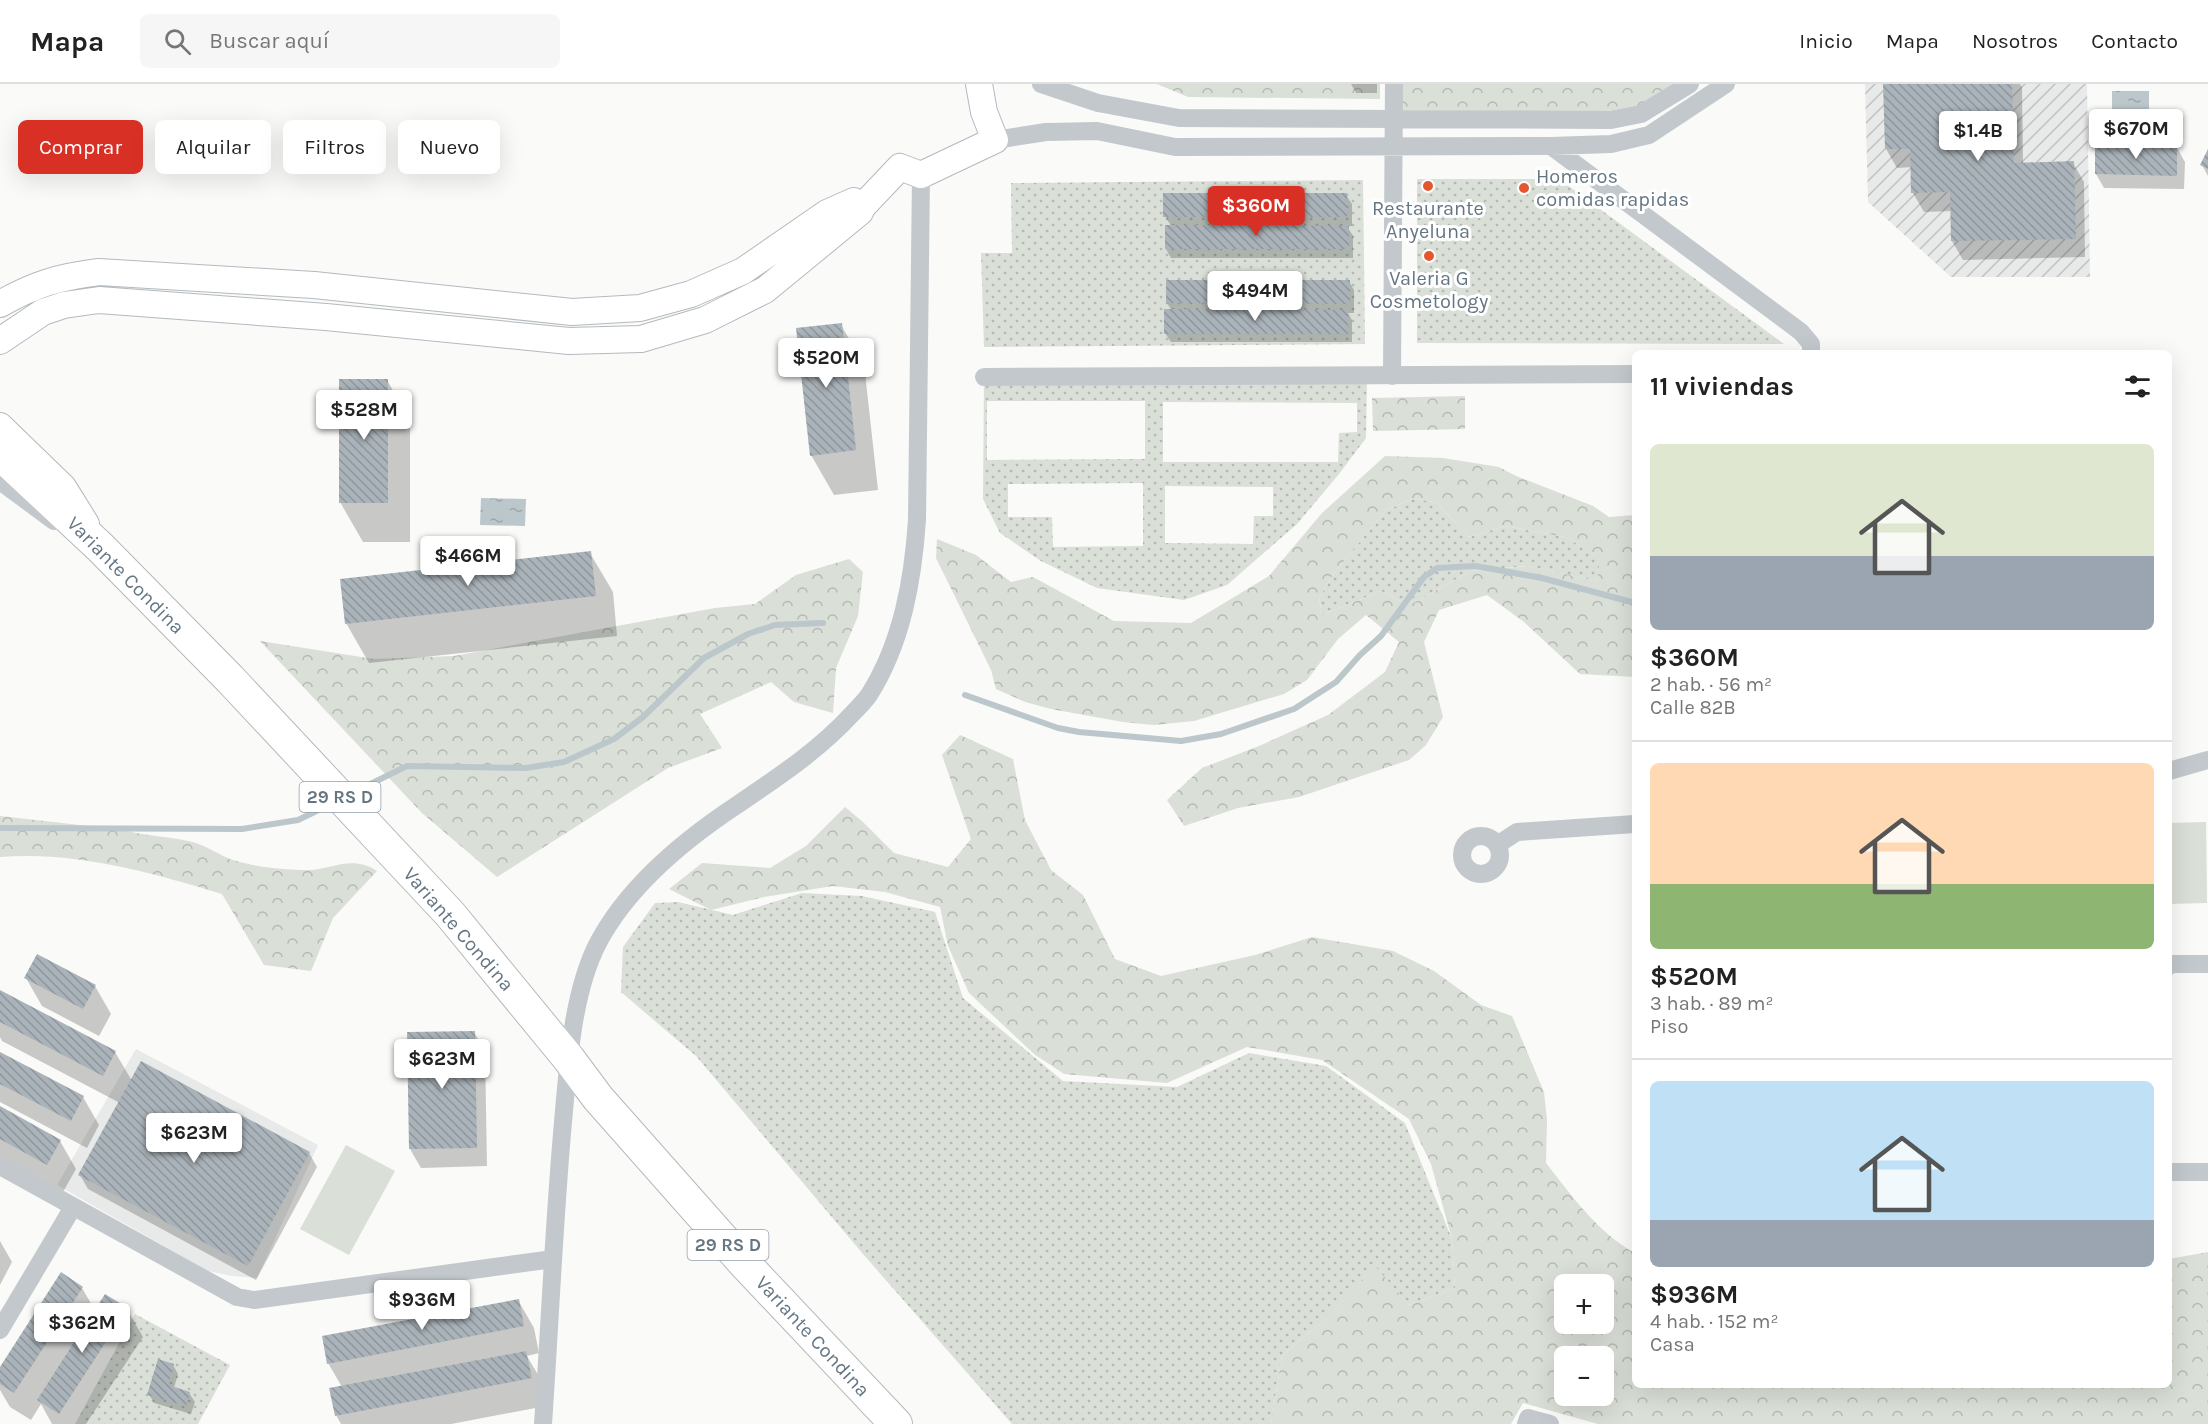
<!DOCTYPE html>
<html lang="es">
<meta charset="utf-8">
<style>
body{margin:0;font-family:Karla,sans-serif;background:#f6f6f6;color:#222;height:100vh;display:flex;flex-direction:column;font-size:22px;white-space:nowrap}
*{box-sizing:border-box;margin:0}
p{font-size:20px;color:#767676}
.icon{flex:none;width:33px;height:33px;fill:none;stroke:currentColor;stroke-width:2;stroke-linecap:round;stroke-linejoin:round}
.map{position:relative;flex:1;overflow:hidden}
.side{position:absolute;left:1632px;top:266px;width:540px;height:1038px;display:flex;flex-direction:column;background:#fff;border-radius:9px;box-shadow:0 6px 24px #0002}
.side>*{flex:none}
.banner{position:absolute;left:18px;top:36px;width:570px;height:54px;display:flex;gap:12px}
.buttons{position:absolute;left:1554px;top:1190px;display:grid;gap:12px}
.buttons a{display:grid;place-items:center;width:60px;height:60px;border-radius:9px;background:#fff;box-shadow:0 6px 24px #0002;font-size:30px}
.price{position:absolute;translate:-50% -51px;padding:0 14px;border-radius:6px;background:#fff;color:#222;font-size:20px;line-height:39px;filter:drop-shadow(0 2px 3px #0008)}
.price::after{content:'';position:absolute;left:50%;top:36px;width:18px;height:14px;margin-left:-9px;background:inherit;clip-path:polygon(0 0,100% 0,50% 100%)}
.price.active{background:#d93025;color:#fff}
ul{padding:0;list-style:none}
li{display:grid;align-content:center;gap:12px;height:318px;padding:0 18px}
li+li{border-top:2px solid #e0e0e0}
li span{display:grid;place-items:center;height:186px;border-radius:9px;color:#555}
li>.icon{margin-inline-start:auto}
span .icon{width:108px;height:108px;fill:#fffc;stroke-width:1}
li b{font-size:26px}
h2{display:flex;justify-content:space-between;align-items:center;height:72px;padding:0 18px;font-size:26px}
.pill{padding:0 21px;border-radius:9px;background:#fff;box-shadow:0 6px 24px #0002;font-size:21px;line-height:54px}
.pill.active{background:#d93025;color:#fff}
header{display:flex;align-items:center;gap:36px;box-sizing:border-box;height:84px;padding:0 30px;background:#fff;border-bottom:2px solid #e0e0e0}
header strong{font-size:28px}
nav{display:flex;gap:33px;margin-inline-start:auto;font-size:21px}
.search{width:420px;height:54px;background:#f6f6f6;display:flex;align-items:center;gap:15px;box-sizing:border-box;padding:0 21px;border-radius:9px;color:#767676;font-size:22px}
.map>svg:first-child{display:block}
.built{fill:#e8e9e9}
.industrial{fill:url(#industrial-furrows)}
.grass{fill:url(#grass-dots);fill-rule:evenodd}
.forest{fill:url(#forest-crowns);fill-rule:evenodd}
.garden{fill:#dadfd7}
.water{fill:url(#water-ripples)}
.shadow{fill:#0003}
.lines{fill:none;stroke-linecap:round;stroke-linejoin:round}
.stream{stroke:#bbc7cb;stroke-width:6}
.building{fill:url(#building-back-hatch)}
.secondary-casing{stroke:#b3babf;stroke-width:28}
.highway-casing{stroke:#b4b9bd;stroke-width:34}
.street{stroke:#c3c8cc;stroke-width:18}
.secondary{stroke:#fff;stroke-width:26}
.highway{stroke:#fff;stroke-width:32}
.poi-dot{fill:#e4572e;stroke:#fff;stroke-width:2}
.labels{text-anchor:middle;stroke-width:6;stroke-linejoin:round;paint-order:stroke}
.shield{fill:#fff;stroke:#939fa8;stroke-width:1.5}
.shield-label{font-size:18px;font-weight:bold;fill:#657683}
.poi-label{font-size:20px;fill:#657683;stroke:#fff}
.street-label{font-size:20px;fill:#657683;stroke:#fff}
</style>
<header>
<strong>Mapa</strong>
<div class="search"><svg class="icon" aria-label="search" viewBox="0 0 24 24"><circle cx="10" cy="10" r="6"/><path d="M15 15l6 6"/></svg>Buscar aquí</div>
<nav><a>Inicio</a><a>Mapa</a><a>Nosotros</a><a>Contacto</a></nav>
</header>
<div class="map">
<svg width="2208" height="1340" viewBox="0 0 2208 1340">
<defs>
<pattern id="industrial-furrows" width="10" height="10" patternUnits="userSpaceOnUse" patternTransform="scale(1.5)"><rect width="10" height="10" fill="#e8e9e9"/><path d="M-1 1l2-2M0 10L10 0M9 11l2-2" fill="none" stroke="#c0c1c2"/></pattern>
<pattern id="grass-dots" width="8" height="8" patternUnits="userSpaceOnUse" patternTransform="scale(1.5)"><rect width="8" height="8" fill="#dadfd7"/><path d="M2 2h.1M6 6h.1" fill="none" stroke="#b4b9b4" stroke-width="1.8" stroke-linecap="round"/></pattern>
<pattern id="forest-crowns" width="20" height="18" patternUnits="userSpaceOnUse" patternTransform="scale(1.5)"><rect width="20" height="18" fill="#dadfd7"/><path d="M2 6a3 3 0 1 1 6 0M12 15a3 3 0 1 1 6 0" fill="none" stroke="#b4b9b4"/></pattern>
<pattern id="water-ripples" width="26" height="14" patternUnits="userSpaceOnUse" patternTransform="scale(1.5)"><rect width="26" height="14" fill="#bbc7cb"/><path d="M2 4q2-2 4 0t4 0M15 11q2-2 4 0t4 0" fill="none" stroke="#9ca6aa"/></pattern>
<pattern id="building-back-hatch" width="6" height="6" patternUnits="userSpaceOnUse" patternTransform="scale(1.5)"><rect width="6" height="6" fill="#aab3b9"/><path d="M-1 5l2 2M0 0l6 6M5-1l2 2" fill="none" stroke="#8e969c"/></pattern>
</defs>
<rect width="100%" height="100%" fill="#fafaf8"/>
<path class="built" d="M136,965L318,1061L257,1194L232,1192L208,1187L57,1101Z"/>
<path class="industrial" d="M1865,0H2087L2090,193H1951L1868,118Z"/>
<path class="grass" d="M1417,95H1559L1784,260L1417,259Z
M1363,96L1365,260L984,263L981,169H1012L1011,99Z
M1367,292L1366,354L1339,390L1297,440L1227,501L1184,516L1097,504L1041,477L1000,449L983,415L984,293ZM987,317H1145V375L987,376ZM1163,318L1357,319V348L1339,349L1338,378H1163ZM1143,399V462L1053,463L1052,433H1008V400ZM1165,402L1273,403V432H1254L1253,460L1165,459Z
M1414,414L1437,419L1469,453L1505,442L1565,453L1601,473L1597,497L1527,482L1471,487L1413,519L1402,518L1381,507L1322,531L1319,514L1334,489L1385,427Z
M802,809L862,812L935,828L963,914L1063,997L1177,1003L1249,969L1326,982L1405,1039L1452,1155L1455,1204L1409,1221L1375,1183L1327,1234L1282,1271L1271,1340H1012L863,1170L696,972L621,908L623,863L655,819L678,818L733,831Z
M135,1230L230,1281L198,1340H75Z"/>
<path class="forest" d="M1157,0H1380V15L1188,13Z
M1394,0H1690L1641,30L1394,36Z
M1465,312V345L1373,347L1372,314Z
M1385,372L1443,374L1499,383L1516,392L1593,422L1609,433L1635,431V593L1580,590L1524,538L1487,511L1439,526L1424,558L1443,633L1426,661L1409,676L1299,713L1238,724L1184,742L1167,716L1202,684L1259,662L1328,631L1385,588L1399,558L1366,531L1338,555L1307,596L1284,610L1194,637L1154,641L1123,638L1051,625L1025,618L996,605L991,586L936,474L937,455L976,471L1011,498L1033,493L1114,537L1191,539L1269,492L1322,429ZM1414,414L1437,419L1469,453L1505,442L1565,453L1600,473L1597,497L1528,482L1471,487L1413,519L1402,518L1381,507L1322,531L1319,514L1334,489L1385,427Z
M849,475L863,488L858,532L836,584L833,629L794,618L771,598L700,630L722,664L668,684L497,793L422,729L260,557L374,575L454,572L715,524L755,520L796,491Z
M960,651L1013,675L1025,736L1051,786L1083,811L1115,875L1161,892L1255,871L1312,853L1393,867L1434,887L1481,921L1512,932L1544,1008L1547,1036L1546,1079C1572,1112 1597,1148 1635,1169V1300H2169V1175L2208,1168V1340H1598L1523,1319L1511,1340H1271L1282,1271L1327,1234L1375,1182L1409,1221L1455,1204L1452,1155L1431,1080L1409,1035L1322,976L1247,963L1167,999L1064,990L1034,970L969,909L948,862L940,823L885,808L833,802L764,813L711,826L669,805L702,779L770,784L806,762L845,723L863,738L894,769L948,783L971,755L942,671ZM1564,1200H1604V1239H1564ZM1564,1272H1604V1311H1564Z
M0,732L124,746C147,753 173,752 196,759C208,763 218,770 230,775C253,783 278,785 302,786C328,788 351,769 377,787L333,834L311,887L264,881L222,810C150,788 75,767 0,773Z"/>
<path class="garden" d="M2206,738L2207,819L2169,820V739Z
M346,1061L395,1087L349,1171L300,1145Z"/>
<path class="water" d="M2149,7V32H2112V7Z
M481,414L526,415L525,442L480,441Z"/>
<path class="shadow" d="M1351,0H1377V9H1356Z
M1885,0H2020L2022,3L2023,80L2073,79L2084,98L2085,173L1963,176L1952,157V127L1924,128L1913,109L1912,83L1897,84L1886,65Z
M2177,64L2185,78L2184,105L2104,104L2096,90Z
M2208,69V92L2202,81Z
M1346,111L1352,120V142H1347L1353,152V174H1171L1166,165L1171,142L1165,132Z
M1349,197L1354,206V229H1348L1352,236V258H1171L1165,249L1172,227L1167,219Z
M841,241L864,280L878,406L834,411L811,371Z
M387,296L410,336V458H363L340,418Z
M590,469L613,508L617,552L369,579L346,539Z
M26,894L95,902L111,930L99,952L42,922Z
M0,908L115,968L132,997L309,1069L317,1083L256,1196L88,1105L80,1091L120,1019L2,957L0,953Z
M474,948L485,967L487,1082L421,1084L410,1065Z
M0,970L83,1013L99,1041L87,1064L0,1018Z
M0,1024L60,1057L76,1085L63,1108L0,1073Z
M0,1157L12,1178L0,1201Z
M82,1204L96,1228L127,1225L143,1253L86,1340H52L41,1320L31,1336L10,1323L0,1306V1286Z
M518,1216L534,1244L539,1269L527,1272L541,1296L546,1322L451,1340H341L336,1331L342,1303L328,1279Z
M173,1281L178,1290L174,1304L189,1309L195,1318L191,1330L154,1319L149,1310Z"/>
<g class="lines">
<path class="stream" d="M965,611L1058,644L1079,648L1181,657L1221,650L1294,625L1336,598L1360,571L1381,552L1424,493L1437,484L1475,482L1498,486L1542,494L1635,519
M350,710L407,682L526,684L564,678L614,655L643,633L704,574L748,550L775,541L823,539
M0,744L242,745L298,736L333,719"/>
</g>
<path class="building" d="M1883,0H2012L2014,79L2074,77L2076,155L1951,157L1950,108L1911,109L1910,65H1885Z
M2095,60L2177,62V92L2095,90Z
M2208,65V85L2200,81Z
M1163,109H1347V133H1163Z
M1165,141L1349,142V165H1165Z
M1166,196H1350V220L1166,219Z
M1164,225L1348,226V250H1164Z
M842,239L856,366L810,372L796,244Z
M339,295H388V419H339Z
M591,467L596,512L345,540L340,495Z
M37,870L96,901L83,925L24,894Z
M0,906L116,967L103,992L0,938Z
M475,947L477,1064L409,1065L407,948Z
M0,968L84,1012L71,1037L0,1000Z
M141,977L310,1068L248,1182L78,1091Z
M0,1022L61,1056L47,1081L0,1055Z
M61,1188L83,1203L14,1309L0,1300V1283Z
M105,1210L128,1224L59,1330L37,1316Z
M519,1215L524,1242L327,1280L322,1252Z
M526,1267L532,1294L335,1332L329,1304Z
M158,1275L174,1280L168,1301L190,1308L186,1322L147,1311Z"/>
<g class="lines">
<g class="secondary-casing">
<path id="secondary" d="M0,220C35,200 59,193 99,188L314,201L572,228L640,224L691,210L743,187L827,129L854,117L863,122
M0,257L43,228L64,221L99,216L326,233L569,257L641,255L705,236L765,206L860,128L863,122L900,83L921,91L995,56L984,28L979,0
M0,342L63,403L86,440"/>
</g>
<g class="highway-casing">
<path id="highway" d="M0,370L100,463L230,595L450,830L569,975L598,1014L744,1179L896,1340"/>
</g>
<path class="street" d="M1041,0L1098,19L1179,34L1611,36L1641,30L1690,0
M995,56L1046,48L1097,47L1175,63L1551,62L1611,60L1649,51L1726,0
M1551,62L1801,248L1811,260V268
M1392,292L1394,0
M984,293L1635,290
M0,397L54,437
M2169,687L2208,676
M1462 771a19 19 0 1 1 38 0a19 19 0 1 1-38 0Z
M1497,761L1517,748L1635,740
M2169,882L2173,880H2208
M0,1082L237,1213L254,1216L553,1175
M2169,1088H2208
M0,1246L73,1123
M543,1340C550,1239 554,1138 563,1038C568,983 572,909 598,859C628,802 684,756 737,721C778,693 818,667 852,630C858,624 864,618 869,611C902,559 913,496 917,436L921,91
M1526,1340L1528,1334L1550,1340"/>
<use href="#secondary" class="secondary"/>
<use href="#highway" class="highway"/>
</g>
<g class="poi-dot">
<circle cx="1428" cy="102" r="6"/>
<circle cx="1524" cy="104" r="6"/>
<circle cx="1429" cy="172" r="6"/>
</g>
<g class="labels">
<g class="shield">
<rect x="299.5" y="698" width="81" height="30" rx="4.5"/>
<rect x="687.5" y="1146" width="81" height="30" rx="4.5"/>
</g>
<g class="shield-label">
<text x="340" y="719">29 RS D</text>
<text x="728" y="1167">29 RS D</text>
</g>
<g class="poi-label">
<text x="1536" y="99" text-anchor="start">Homeros<tspan x="1536" dy="23">comidas rapidas</tspan></text>
<text x="1428" y="131">Restaurante<tspan x="1428" dy="23">Anyeluna</tspan></text>
<text x="1429" y="201">Valeria G<tspan x="1429" dy="23">Cosmetology</tspan></text>
</g>
<g class="street-label">
<text transform="translate(126 491) rotate(45)" y="7">Variante Condina</text>
<text transform="translate(459 845) rotate(49)" y="7">Variante Condina</text>
<text transform="translate(813 1252) rotate(47)" y="7">Variante Condina</text>
</g>
</g>
</svg>
<div class="buttons">
<a>+</a>
<a>−</a>
</div>
<b class="price" style="left:2136px;top:76px">$670M</b>
<b class="price" style="left:1978px;top:78px">$1.4B</b>
<b class="price active" style="left:1256px;top:153px">$360M</b>
<b class="price" style="left:1255px;top:238px">$494M</b>
<b class="price" style="left:826px;top:305px">$520M</b>
<b class="price" style="left:364px;top:357px">$528M</b>
<b class="price" style="left:468px;top:503px">$466M</b>
<b class="price" style="left:442px;top:1006px">$623M</b>
<b class="price" style="left:194px;top:1080px">$623M</b>
<b class="price" style="left:422px;top:1247px">$936M</b>
<b class="price" style="left:82px;top:1270px">$362M</b>
<div class="banner">
<a class="pill active">Comprar</a>
<a class="pill">Alquilar</a>
<a class="pill">Filtros</a>
<a class="pill">Nuevo</a>
</div>
<section class="side">
<h2>11 viviendas<svg class="icon" aria-label="filters" viewBox="0 0 24 24"><path d="M4 7h16M4 17h16"/><circle cx="9" cy="7" r="2"/><circle cx="15" cy="17" r="2"/></svg></h2>
<ul>
<li><span style="background:linear-gradient(#dfe7d0 60%,#9aa5b1 0)"><svg class="icon" aria-label="home" viewBox="0 0 24 24"><path d="M3 11l9-7 9 7M6 9v11h12V9"/></svg></span><div><b>$360M</b><p>2 hab. · 56 m²</p><p>Calle 82B</p></div></li>
<li><span style="background:linear-gradient(#ffd9b3 65%,#8fb573 0)"><svg class="icon" aria-label="home" viewBox="0 0 24 24"><path d="M3 11l9-7 9 7M6 9v11h12V9"/></svg></span><div><b>$520M</b><p>3 hab. · 89 m²</p><p>Piso</p></div></li>
<li><span style="background:linear-gradient(#bfe0f5 75%,#9aa5b1 0)"><svg class="icon" aria-label="home" viewBox="0 0 24 24"><path d="M3 11l9-7 9 7M6 9v11h12V9"/></svg></span><div><b>$936M</b><p>4 hab. · 152 m²</p><p>Casa</p></div></li>
</ul>
</section>
</div>
